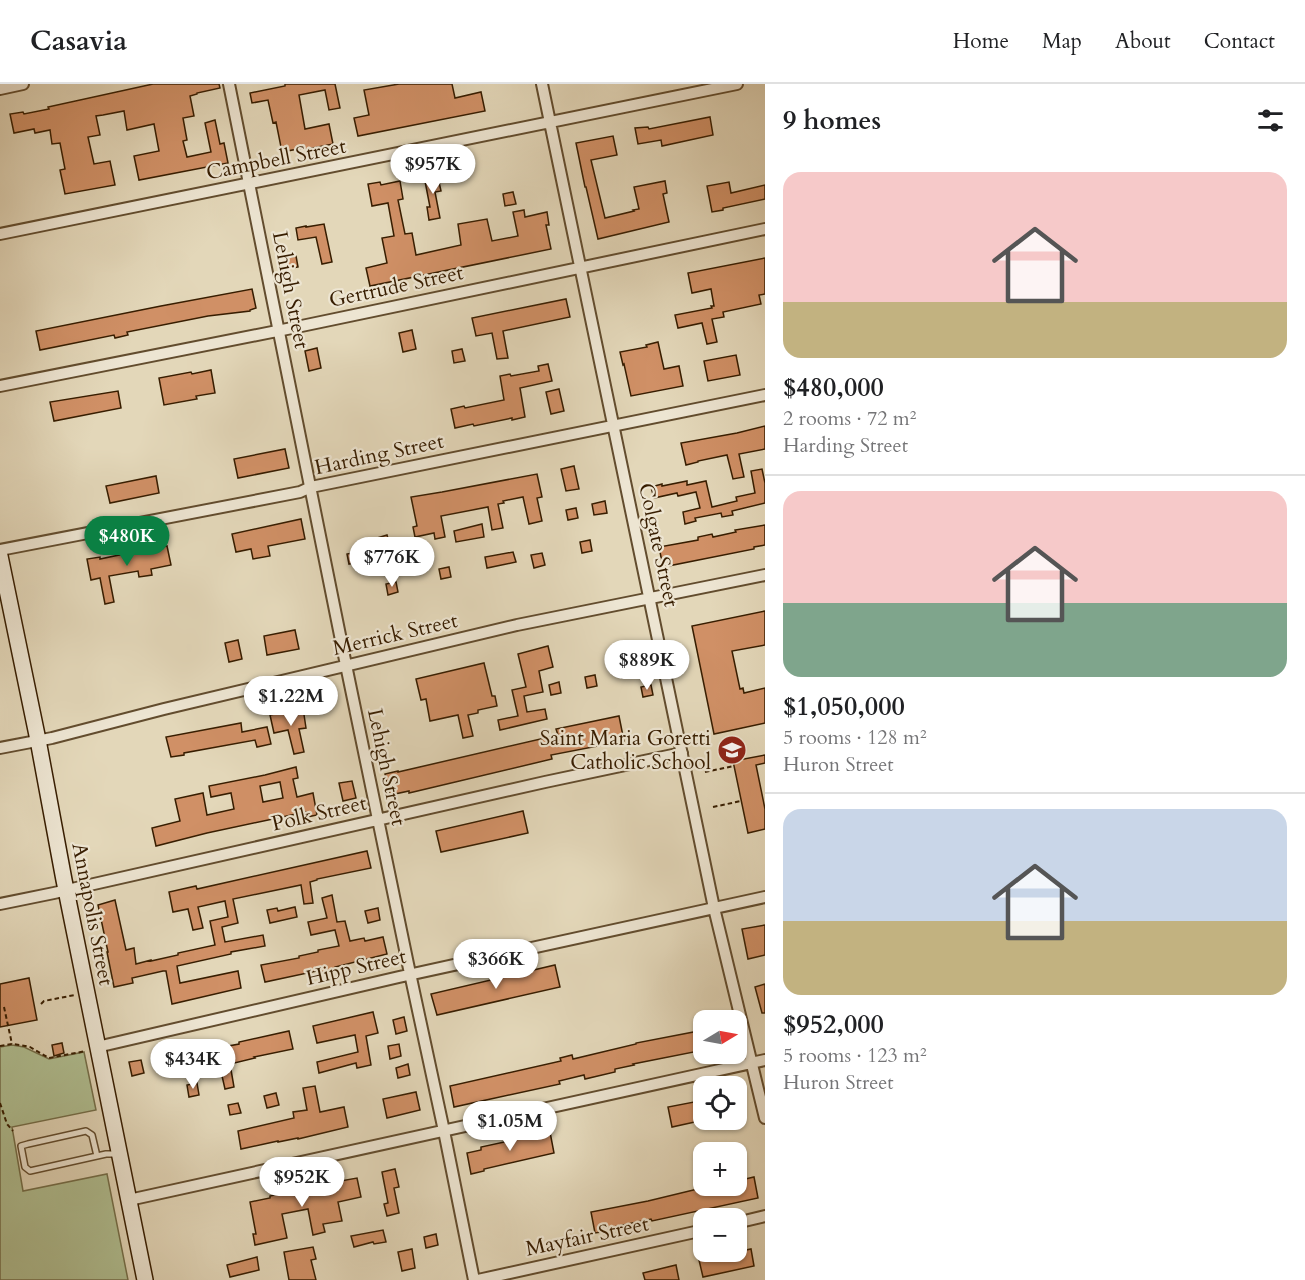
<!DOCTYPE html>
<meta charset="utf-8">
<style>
body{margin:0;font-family:Cardo,serif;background:#f2f2f2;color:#202124;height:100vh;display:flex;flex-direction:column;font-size:22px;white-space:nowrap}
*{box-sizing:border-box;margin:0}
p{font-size:20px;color:#757577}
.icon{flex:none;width:33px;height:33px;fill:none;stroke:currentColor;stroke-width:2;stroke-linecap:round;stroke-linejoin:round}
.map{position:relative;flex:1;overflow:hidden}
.details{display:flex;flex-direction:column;background:#fff;width:540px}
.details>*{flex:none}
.needle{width:39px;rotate:80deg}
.tools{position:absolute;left:693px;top:926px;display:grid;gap:12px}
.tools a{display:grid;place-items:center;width:54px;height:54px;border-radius:12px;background:#fff;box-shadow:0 2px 4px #0004;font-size:30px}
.price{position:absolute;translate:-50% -51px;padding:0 14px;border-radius:21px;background:#fff;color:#222;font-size:20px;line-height:39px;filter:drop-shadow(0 2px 3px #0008)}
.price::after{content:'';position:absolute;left:50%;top:36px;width:18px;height:14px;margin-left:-9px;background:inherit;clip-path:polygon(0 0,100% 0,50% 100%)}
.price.active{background:#0b8043;color:#fff}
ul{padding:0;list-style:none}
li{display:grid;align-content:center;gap:12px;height:318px;padding:0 18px}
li+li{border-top:2px solid #e0e0e0}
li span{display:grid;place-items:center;height:186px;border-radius:18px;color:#555}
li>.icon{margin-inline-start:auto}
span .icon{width:108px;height:108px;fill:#fffc;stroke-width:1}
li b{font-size:26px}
h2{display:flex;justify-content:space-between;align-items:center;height:72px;padding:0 18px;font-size:26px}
header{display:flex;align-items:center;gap:36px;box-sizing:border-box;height:84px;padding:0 30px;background:#fff;border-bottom:2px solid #e0e0e0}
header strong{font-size:28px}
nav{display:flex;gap:33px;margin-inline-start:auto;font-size:21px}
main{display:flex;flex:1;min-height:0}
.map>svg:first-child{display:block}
.green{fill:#b0bf92;stroke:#746e49;stroke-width:1.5}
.building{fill:#d09066;stroke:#371d00;stroke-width:1.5;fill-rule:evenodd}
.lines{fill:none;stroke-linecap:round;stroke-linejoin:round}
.lane-casing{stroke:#624c2e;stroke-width:8}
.street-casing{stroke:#624c2e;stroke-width:14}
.secondary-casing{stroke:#371d00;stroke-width:18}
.path{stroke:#371d00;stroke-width:2;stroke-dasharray:4.5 3;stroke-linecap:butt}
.lane{stroke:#ede5d2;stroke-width:5}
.street{stroke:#ede5d2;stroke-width:10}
.secondary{stroke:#ede5d2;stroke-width:15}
.labels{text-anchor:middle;stroke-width:4.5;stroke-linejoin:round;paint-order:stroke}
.street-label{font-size:21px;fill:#371d00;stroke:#ede5d2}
.poi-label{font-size:21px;fill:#371d00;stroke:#ede5d2;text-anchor:end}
</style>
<header>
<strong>Casavia</strong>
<nav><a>Home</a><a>Map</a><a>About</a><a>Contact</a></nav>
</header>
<main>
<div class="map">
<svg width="765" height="1196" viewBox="0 0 765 1196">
<rect width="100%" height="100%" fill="#e3d7b9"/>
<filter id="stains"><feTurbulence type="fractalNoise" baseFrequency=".00333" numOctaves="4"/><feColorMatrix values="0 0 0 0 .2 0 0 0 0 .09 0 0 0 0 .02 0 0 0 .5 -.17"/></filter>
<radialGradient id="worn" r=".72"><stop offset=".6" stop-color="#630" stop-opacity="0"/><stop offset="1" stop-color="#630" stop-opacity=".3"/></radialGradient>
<path class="green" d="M12,961L24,963L49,975L84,968L96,1026L12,1043L23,1107L107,1090L128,1196H0V963Z"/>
<path class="building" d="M153,0H219L220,4L197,9V10L190,12L194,32L183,34L187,56L183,57L187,73L211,68L205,39L215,36L220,60L224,59L228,79L139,96L134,72L159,67L154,40L127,46L124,27L103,31L96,32L100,51L88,53L94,80L110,77L115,101L65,110L60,86L65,85L60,59L52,60L50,46L35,49L34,45L14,49L10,30L23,28L24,30L49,25L48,23Z
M285,0H335L340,24L329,26L325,6L299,11L305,45L329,40L333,60L303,66V64L282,68L276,38L273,39L268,16L252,19L250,9L285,2Z
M399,0H452L455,14L481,8L485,27L358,52L354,34L369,31L364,6Z
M710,33L713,51L662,62L661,56L638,60L635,44L648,43L649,45Z
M613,52L617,71L591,76L605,134L634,127L633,126L639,125L634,103L665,97L667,109L663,110L669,138L598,155L586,103H585L576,59Z
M437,89L441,107L435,108L440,134L429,136L427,123H430L424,92Z
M400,97L403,115L398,116L405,150L412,149L416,171L461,161L458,140L487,135L492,157L518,152L513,128L524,126L525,133L547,128L549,141H546L551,165L370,202L366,184L387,179L382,154L394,152L388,119L372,122L368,100L380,98L381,101Z
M729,98L731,109L765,101V115L723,124V126L712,128L707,102Z
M513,108L516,120L505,122L503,110Z
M324,140L332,178L322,180L316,153L298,156L296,144L306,142V143Z
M296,172L298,183L288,185L285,174Z
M765,174V210L759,211L761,220L723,228L724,233L712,235L717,258L707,260L702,239L678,244L675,231L712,224L711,222H714L711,205L692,209L688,189Z
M252,205L256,224L250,226V227L208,232L127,248L128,251L115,254L114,251L40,266L36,247L161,222Z
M566,215L570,233L503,247L508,274L497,275L492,249L476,252L472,234Z
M412,246L416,265L403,268L399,249Z
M658,258L664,285L679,282L683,302L631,312L624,280L623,281L620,268L647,263L646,261Z
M317,264L321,284L309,287L305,267Z
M462,265L465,277L454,279L452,267Z
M736,271L740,291L708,297L704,277Z
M548,280L552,297L520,304L525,333L512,336V334L474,342L473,340L455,344L451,325L464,322L465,324L504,316L500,292L510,290L511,292L539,287L538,282Z
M211,286L215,309L196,312L197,315L164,321L159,294L191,288L192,290Z
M559,305L564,327L551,330L546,308Z
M118,307L121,324L54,337L50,318Z
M765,342V365L739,370L744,393L733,395L727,371L698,377V378L686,381L681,359L737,349Z
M285,365L289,384L238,394L234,375Z
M574,382L579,405L566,407L561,385Z
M762,385L765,399V419L732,427L733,431L722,433L721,429L695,434L696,437L685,440L683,428L700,424L696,408L678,412L677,409L654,414L651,403L662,400V402L687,397V401L706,397L712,423L737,417L736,413L755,409L751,387Z
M537,390L542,413L537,414L542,437L529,440L523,413L503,417L504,419L498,420L503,444L492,446L488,423L441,432L445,453L435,455L434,449L415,453L413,443L417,442L411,413L442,408Z
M156,392L159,409L110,419L106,402Z
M605,417L607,429L594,431L592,420Z
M576,424L578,434L568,436L566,426Z
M301,435L305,455L268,462L270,472L253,475L251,465L236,468L232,450Z
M482,440L484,453L456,458L454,447Z
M765,441V461L754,463V465L663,483L659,463L698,456V453L712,450L713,453L736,448L735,446Z
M387,451L390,462L379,464L377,454Z
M590,456L592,467L582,469L580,458Z
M167,462L171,481L151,485L152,491L139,493L138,487L109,492L114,518L105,520L100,494L91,496L87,475L100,473V475L124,470V471Z
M357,468L359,478L349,480L347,470Z
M513,468L516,478L487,484L485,473Z
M542,469L545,481L534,484L531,471Z
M372,471L374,481L363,484L361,473Z
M449,483L451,493L441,495L439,485Z
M396,498L398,508L388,511L386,500Z
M765,527V561L732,567L740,605L743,604L744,609L765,604V639L714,650L692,542Z
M295,546L299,565L267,571L264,552Z
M238,556L242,575L229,578L225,559Z
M548,562L553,583L539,587L543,608L524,612L527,628L545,625L547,635L500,646L498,636L518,632L512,606L526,603L518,570Z
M484,579L492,612H495L497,622L478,626V629L468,631L473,652L463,654L458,631L430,637L426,615L421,616L416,595Z
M630,581L632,591L622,594L620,583Z
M595,591L597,602L587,604L585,593Z
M559,598L561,609L551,611L549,601Z
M651,601L653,611L643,613L641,603Z
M303,624L306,644L299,645L304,668L294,670L288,646L274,649L270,631Z
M619,632L624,657L551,671L552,675L409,709V707L390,711L385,690L398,687V688L558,651L556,645Z
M241,639L242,648L267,643L271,660L257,663L255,656L184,669V671L171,673L166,653Z
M765,671V679L756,681L765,725V745L748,749L733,677Z
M296,683L298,694L293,695L297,713L313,709L317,731L307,733L306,728L207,749L156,762L152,744L180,737L175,715L203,709L207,731L234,725L231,709L211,713L209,702L265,691ZM280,698L283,714L263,718L260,702Z
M352,697L356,714L343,717L339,699Z
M523,727L528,749L441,768L436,747Z
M367,767L371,784L317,795V796L310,798L313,819L304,820L301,801L233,815L238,839L222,843L225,858L263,851L265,862L231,868V870L177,882L180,899L238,887L241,904L172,920L166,887H163L132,894L133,899L114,903L107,868H108L98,821L115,816L126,866L134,864L136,880L151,876V877L178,871V869L215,861L210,837L228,833L225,817L198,823L203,844L193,846L188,825L173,828L169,808L196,802L197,805Z
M332,811L337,838L345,837L350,857L364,854L365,857L383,853L387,870L335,883V885L322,888L321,886L265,898L261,881L299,874V872L318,868V866L339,862L335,846L311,851L308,838L327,834L322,814Z
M295,823L297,833L270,839L267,826L277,824L278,827Z
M378,824L380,836L368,839L365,827Z
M765,841V871L748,875L742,845Z
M555,881L560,903L437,931L431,910Z
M29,894L37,936L0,943V900Z
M765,900V929H762L755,903Z
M373,928L378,949L366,952L371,981L357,984L356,979L319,989L317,978L358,968L355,951L317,959L313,942Z
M404,933L407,947L396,950L393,936Z
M704,946V966L633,980L634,981L615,985V988L585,995L584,991L559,997L560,1000L454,1023L450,1002L561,977L560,974L572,971L573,975L636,960V959Z
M289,947L293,965L254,973L255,974L230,980L234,1003L225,1005L220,983L200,986V988L188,990L184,970L239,960V958Z
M62,959L64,969L54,972L52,961Z
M399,960L401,972L390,975L388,962Z
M141,976L144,989L132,992L129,978Z
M408,980L410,991L398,994L396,984Z
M197,999L199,1011L189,1013L187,1001Z
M315,1002L320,1028L344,1023L348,1043L298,1055V1054L278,1058V1057L241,1065L238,1047L294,1034L293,1028L307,1026L303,1004Z
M416,1008L420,1026L387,1034L383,1015Z
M276,1009L279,1021L267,1024L264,1012Z
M699,1017L704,1036L672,1043L668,1023Z
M238,1019L241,1029L230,1031L228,1021Z
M550,1048L554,1069L484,1085V1087L471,1090L467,1069L481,1066V1063Z
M395,1085L399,1103L394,1104L399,1129L387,1132L384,1120L388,1119L382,1088Z
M754,1093L758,1114L652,1137L651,1135L608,1144V1147L595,1149L591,1128L648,1117L714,1101H742L741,1096Z
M357,1094L361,1113L338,1118L342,1137L323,1140L325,1148L313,1151L308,1125L282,1130L287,1154L255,1161L253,1150H256L250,1118L270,1114V1112L307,1103Z
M383,1146L386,1158L374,1160L373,1158L354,1163L351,1152Z
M436,1150L438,1161L426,1164L424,1153Z
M313,1163L316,1175L311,1176L316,1196H289L284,1168Z
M412,1165L415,1184L402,1187L398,1168Z
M751,1165L754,1182L703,1193L699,1176Z
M257,1173L259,1186L230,1193L227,1181Z
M676,1181L679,1196H645L643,1189Z"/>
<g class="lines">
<g class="lane-casing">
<path id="lane" d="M97,1072L92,1051L86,1047L28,1060L21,1062L25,1083L30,1087L97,1072L106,1070H118"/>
</g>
<g class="street-casing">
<path id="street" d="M229,0L346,581L408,880L444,1047L474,1196
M542,0L714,824L765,1034
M0,5L23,0
M0,150L737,0
M0,302L292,244L765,145
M0,466L300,408L311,403L765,311
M0,664L52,654L164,625L517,541L765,491
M0,820L54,809L545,698L682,669
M97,963L399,893L765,813
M129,1116L765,976
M736,1139L765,1132
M478,1196L704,1146"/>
</g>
<g class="secondary-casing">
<path id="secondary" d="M0,472L38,656L64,796L145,1196"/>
</g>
<path class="path" d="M705,688L734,682
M713,723L741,717
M41,920L44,917L75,911
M4,923L12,960
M0,962L12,960L20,961L30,963L49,974L86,967
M0,1019L7,1040L13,1047"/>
<use href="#lane" class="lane"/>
<use href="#street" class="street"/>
<use href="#secondary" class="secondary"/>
</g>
<defs>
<g id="school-disc" transform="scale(1.5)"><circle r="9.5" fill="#8f2418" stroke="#ede5d2"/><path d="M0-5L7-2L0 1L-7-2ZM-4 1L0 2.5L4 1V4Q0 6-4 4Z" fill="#fff"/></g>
</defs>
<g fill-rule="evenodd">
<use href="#school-disc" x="732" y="666"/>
</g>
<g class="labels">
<g class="street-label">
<text transform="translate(276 75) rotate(-11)" y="7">Campbell Street</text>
<text transform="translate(396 202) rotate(-12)" y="7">Gertrude Street</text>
<text transform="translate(291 206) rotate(79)" y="7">Lehigh Street</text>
<text transform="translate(379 370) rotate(-12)" y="7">Harding Street</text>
<text transform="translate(659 461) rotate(78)" y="7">Colgate Street</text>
<text transform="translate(395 550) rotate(-13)" y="7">Merrick Street</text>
<text transform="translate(387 683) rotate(78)" y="7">Lehigh Street</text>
<text transform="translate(319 729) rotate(-13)" y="7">Polk Street</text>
<text transform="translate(93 830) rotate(79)" y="7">Annapolis Street</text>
<text transform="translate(356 883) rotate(-13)" y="7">Hipp Street</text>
<text transform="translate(587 1152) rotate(-12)" y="7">Mayfair Street</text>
</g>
<g class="poi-label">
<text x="711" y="661">Saint Maria Goretti<tspan x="711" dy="24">Catholic School</tspan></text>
</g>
</g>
<rect width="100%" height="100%" filter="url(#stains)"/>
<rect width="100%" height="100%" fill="url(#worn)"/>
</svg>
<div class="tools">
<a><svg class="needle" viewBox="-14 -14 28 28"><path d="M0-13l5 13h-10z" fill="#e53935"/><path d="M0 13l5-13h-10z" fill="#757577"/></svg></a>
<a><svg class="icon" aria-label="locate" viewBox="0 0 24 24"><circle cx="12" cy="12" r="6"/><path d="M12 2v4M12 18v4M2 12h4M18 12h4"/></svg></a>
<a>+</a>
<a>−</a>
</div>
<b class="price" style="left:433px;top:111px">$957K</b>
<b class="price active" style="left:127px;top:483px">$480K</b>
<b class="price" style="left:392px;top:504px">$776K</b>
<b class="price" style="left:647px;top:607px">$889K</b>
<b class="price" style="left:291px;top:643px">$1.22M</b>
<b class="price" style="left:496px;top:906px">$366K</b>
<b class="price" style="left:193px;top:1006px">$434K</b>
<b class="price" style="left:510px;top:1068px">$1.05M</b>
<b class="price" style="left:302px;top:1124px">$952K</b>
</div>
<section class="details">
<h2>9 homes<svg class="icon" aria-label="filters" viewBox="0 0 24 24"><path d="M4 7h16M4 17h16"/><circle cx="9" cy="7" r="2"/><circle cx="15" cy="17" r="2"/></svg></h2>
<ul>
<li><span style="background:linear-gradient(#f6c9c9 70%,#c2b280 0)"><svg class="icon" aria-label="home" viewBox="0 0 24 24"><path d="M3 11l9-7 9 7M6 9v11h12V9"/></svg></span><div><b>$480,000</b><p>2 rooms · 72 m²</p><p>Harding Street</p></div></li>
<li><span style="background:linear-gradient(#f6c9c9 60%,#7fa58c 0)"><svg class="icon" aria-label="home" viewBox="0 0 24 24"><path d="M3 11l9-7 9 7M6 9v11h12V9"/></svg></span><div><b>$1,050,000</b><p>5 rooms · 128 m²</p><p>Huron Street</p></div></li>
<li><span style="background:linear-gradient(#c9d6e8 60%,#c2b280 0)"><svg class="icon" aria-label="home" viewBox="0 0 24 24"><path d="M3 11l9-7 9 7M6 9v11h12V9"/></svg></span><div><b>$952,000</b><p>5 rooms · 123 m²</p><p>Huron Street</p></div></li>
</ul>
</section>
</main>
